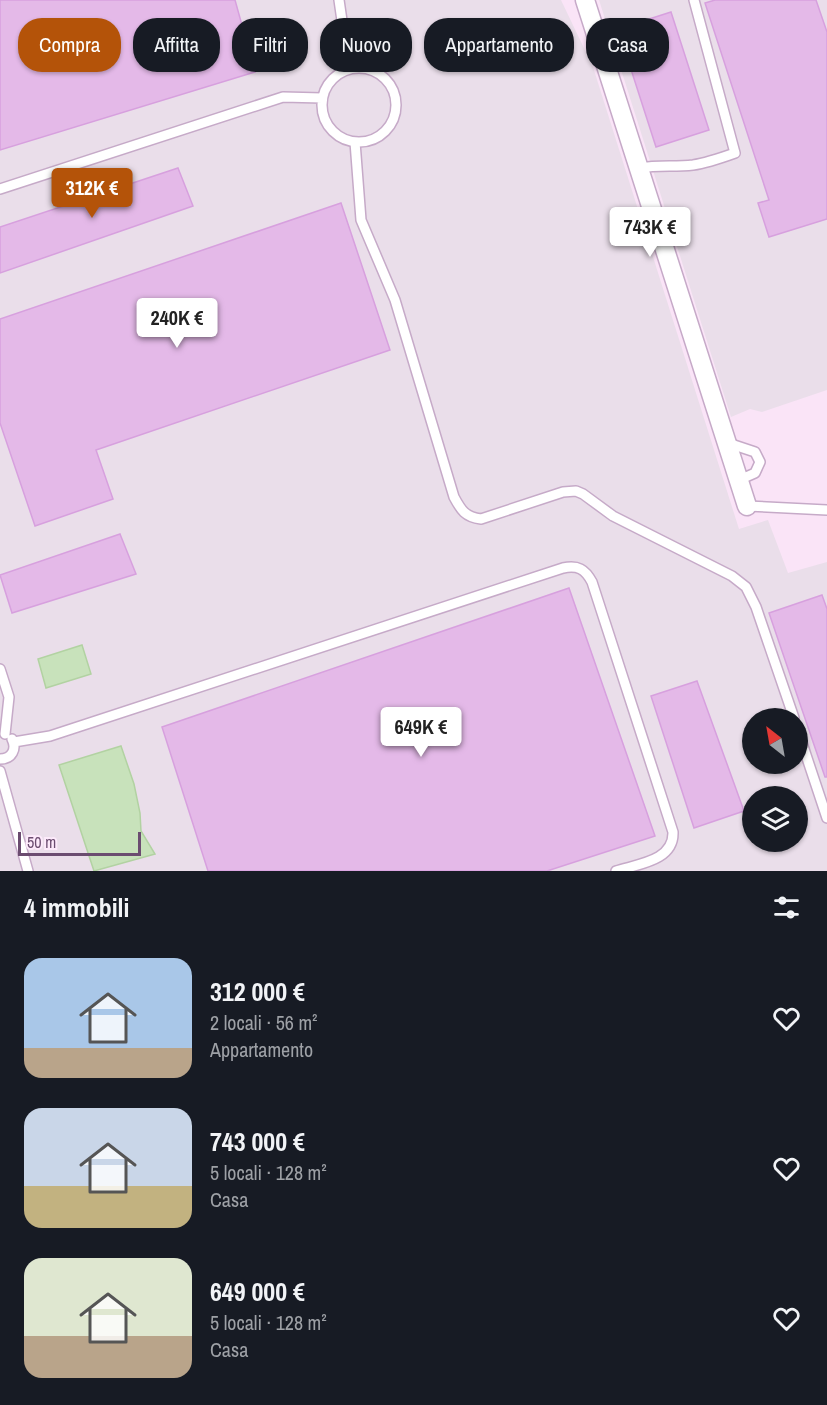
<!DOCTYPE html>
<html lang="it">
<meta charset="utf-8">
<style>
body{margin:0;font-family:"Archivo Narrow",sans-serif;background:#20242c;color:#f1f3f6;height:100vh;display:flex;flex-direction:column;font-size:22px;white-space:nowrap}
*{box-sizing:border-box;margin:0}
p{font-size:20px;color:#9ea1a6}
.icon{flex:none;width:33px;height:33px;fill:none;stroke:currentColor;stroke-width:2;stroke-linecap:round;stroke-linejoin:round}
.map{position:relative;height:871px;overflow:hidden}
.panel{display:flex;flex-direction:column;background:#171b24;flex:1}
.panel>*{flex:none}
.guide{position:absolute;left:18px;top:18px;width:792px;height:54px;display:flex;gap:12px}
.needle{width:39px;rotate:329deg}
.buttons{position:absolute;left:742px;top:708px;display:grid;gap:12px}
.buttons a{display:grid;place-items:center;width:66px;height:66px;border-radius:50%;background:#171b24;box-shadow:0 2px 4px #0004;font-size:30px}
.scale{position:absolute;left:18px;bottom:15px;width:123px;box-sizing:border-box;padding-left:6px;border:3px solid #6b4c70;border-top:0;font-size:16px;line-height:21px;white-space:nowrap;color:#6b4c70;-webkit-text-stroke:4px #fdeafb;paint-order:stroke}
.price{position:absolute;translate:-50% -51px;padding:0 14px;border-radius:6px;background:#fff;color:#222;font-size:20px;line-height:39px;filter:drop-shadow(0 2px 3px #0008)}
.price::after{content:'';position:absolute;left:50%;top:36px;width:18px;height:14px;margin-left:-9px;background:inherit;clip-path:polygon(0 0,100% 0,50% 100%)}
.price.on{background:#b45309;color:#fff}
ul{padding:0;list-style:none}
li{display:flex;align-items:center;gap:18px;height:150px;padding:0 24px}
li span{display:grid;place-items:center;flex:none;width:168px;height:120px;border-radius:18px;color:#555}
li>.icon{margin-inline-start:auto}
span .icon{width:72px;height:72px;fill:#fffc;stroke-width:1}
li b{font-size:26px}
h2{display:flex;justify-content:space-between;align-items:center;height:72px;padding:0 24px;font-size:26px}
.pill{padding:0 21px;border-radius:24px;background:#171b24;box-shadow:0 2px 4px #0004;font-size:21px;line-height:54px}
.pill.on{background:#b45309;color:#fff}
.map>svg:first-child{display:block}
.industrial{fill:#eadeea;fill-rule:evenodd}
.water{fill:#c8e2bb;stroke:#b2d2a2;stroke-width:1.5}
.building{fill:#e4b9e8;stroke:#d7a0de;stroke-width:1.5}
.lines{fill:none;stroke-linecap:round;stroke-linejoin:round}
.lane-casing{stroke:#c6aac8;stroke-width:12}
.street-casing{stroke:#c6aac8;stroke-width:21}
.lane{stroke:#fff;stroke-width:9}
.street{stroke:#fff;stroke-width:18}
</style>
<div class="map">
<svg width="827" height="871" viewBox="0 0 827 871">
<rect width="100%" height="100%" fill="#fae4f7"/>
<path class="industrial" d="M0,0H561L593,67L739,529L768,520L788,573L827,562V871H0ZM753,718H798V764H753ZM753,796H798V842H753Z
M599,0H827V390L762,412L750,409L731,417Z"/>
<path class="water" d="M82,645L91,674L46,688L38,659Z
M121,746L134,784L140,813L141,831L155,854L94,871L59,765Z"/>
<path class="building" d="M0,0H235L255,72L0,150Z
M715,0H816L827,32V219L769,237L758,203L769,200L705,3Z
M671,12L709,130L656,147L618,29Z
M178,168L193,206L0,273V227Z
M341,203L390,350L96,450L113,499L35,526L0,423V319Z
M120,534L136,574L12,613L0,575Z
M569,588L655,836L547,871H208L162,727Z
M822,595L827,609V777H825L769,613Z
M697,681L744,811L694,828L651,696Z"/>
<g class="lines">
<g class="lane-casing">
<path id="lane" d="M339,0L349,69
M322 105a37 37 0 1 1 74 0a37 37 0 1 1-74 0Z
M355,142L361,220L395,300L454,497C461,510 465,517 481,519L563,492L576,491L583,494L613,516L732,576L746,587L756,607L794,718
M640,168C658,165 675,167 693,165C707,163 721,158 735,153L694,0
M0,189L283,97L322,98
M728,443L755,452L760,462L755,473L739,480
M747,506L827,510
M0,669L9,697L5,734
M798,731L827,818
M14,742L50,736L563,568C578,565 585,569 592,582L673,832C674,861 638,864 616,871
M0,759C12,759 17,749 12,739
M0,771L28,871"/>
</g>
<g class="street-casing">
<path id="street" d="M585,0L747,506"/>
</g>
<use href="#lane" class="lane"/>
<use href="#street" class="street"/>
</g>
</svg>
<div class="buttons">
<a><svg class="needle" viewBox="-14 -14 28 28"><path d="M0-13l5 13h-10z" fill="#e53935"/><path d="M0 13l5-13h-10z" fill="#9ea1a6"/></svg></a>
<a><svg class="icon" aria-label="layers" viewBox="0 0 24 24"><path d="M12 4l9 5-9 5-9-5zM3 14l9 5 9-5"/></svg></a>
</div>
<div class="scale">50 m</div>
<b class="price on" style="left:92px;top:219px">312K €</b>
<b class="price" style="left:650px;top:258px">743K €</b>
<b class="price" style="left:177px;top:349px">240K €</b>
<b class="price" style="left:421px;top:758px">649K €</b>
<div class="guide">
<a class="pill on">Compra</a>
<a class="pill">Affitta</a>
<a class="pill">Filtri</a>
<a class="pill">Nuovo</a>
<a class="pill">Appartamento</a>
<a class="pill">Casa</a>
</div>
</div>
<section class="panel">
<h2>4 immobili<svg class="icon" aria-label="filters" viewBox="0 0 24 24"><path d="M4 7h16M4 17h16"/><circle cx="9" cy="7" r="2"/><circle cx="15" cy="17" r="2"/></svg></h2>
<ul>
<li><span style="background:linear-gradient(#a9c7e8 75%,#b9a48a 0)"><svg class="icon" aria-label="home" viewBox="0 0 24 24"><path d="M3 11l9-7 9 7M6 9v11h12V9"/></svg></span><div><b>312 000 €</b><p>2 locali · 56 m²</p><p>Appartamento</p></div><svg class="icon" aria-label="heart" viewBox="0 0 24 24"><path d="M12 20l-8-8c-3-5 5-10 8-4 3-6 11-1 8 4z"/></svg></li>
<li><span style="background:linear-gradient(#c9d6e8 65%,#c2b280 0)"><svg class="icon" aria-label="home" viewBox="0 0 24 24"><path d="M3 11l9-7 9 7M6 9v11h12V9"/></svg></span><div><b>743 000 €</b><p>5 locali · 128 m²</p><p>Casa</p></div><svg class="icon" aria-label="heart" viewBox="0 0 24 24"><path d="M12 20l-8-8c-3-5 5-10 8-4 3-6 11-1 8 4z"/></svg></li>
<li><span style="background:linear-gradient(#dfe7d0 65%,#b9a48a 0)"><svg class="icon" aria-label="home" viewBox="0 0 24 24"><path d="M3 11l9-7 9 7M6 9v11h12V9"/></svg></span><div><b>649 000 €</b><p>5 locali · 128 m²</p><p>Casa</p></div><svg class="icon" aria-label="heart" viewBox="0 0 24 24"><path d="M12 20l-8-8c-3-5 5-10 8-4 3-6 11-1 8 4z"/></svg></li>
</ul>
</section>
